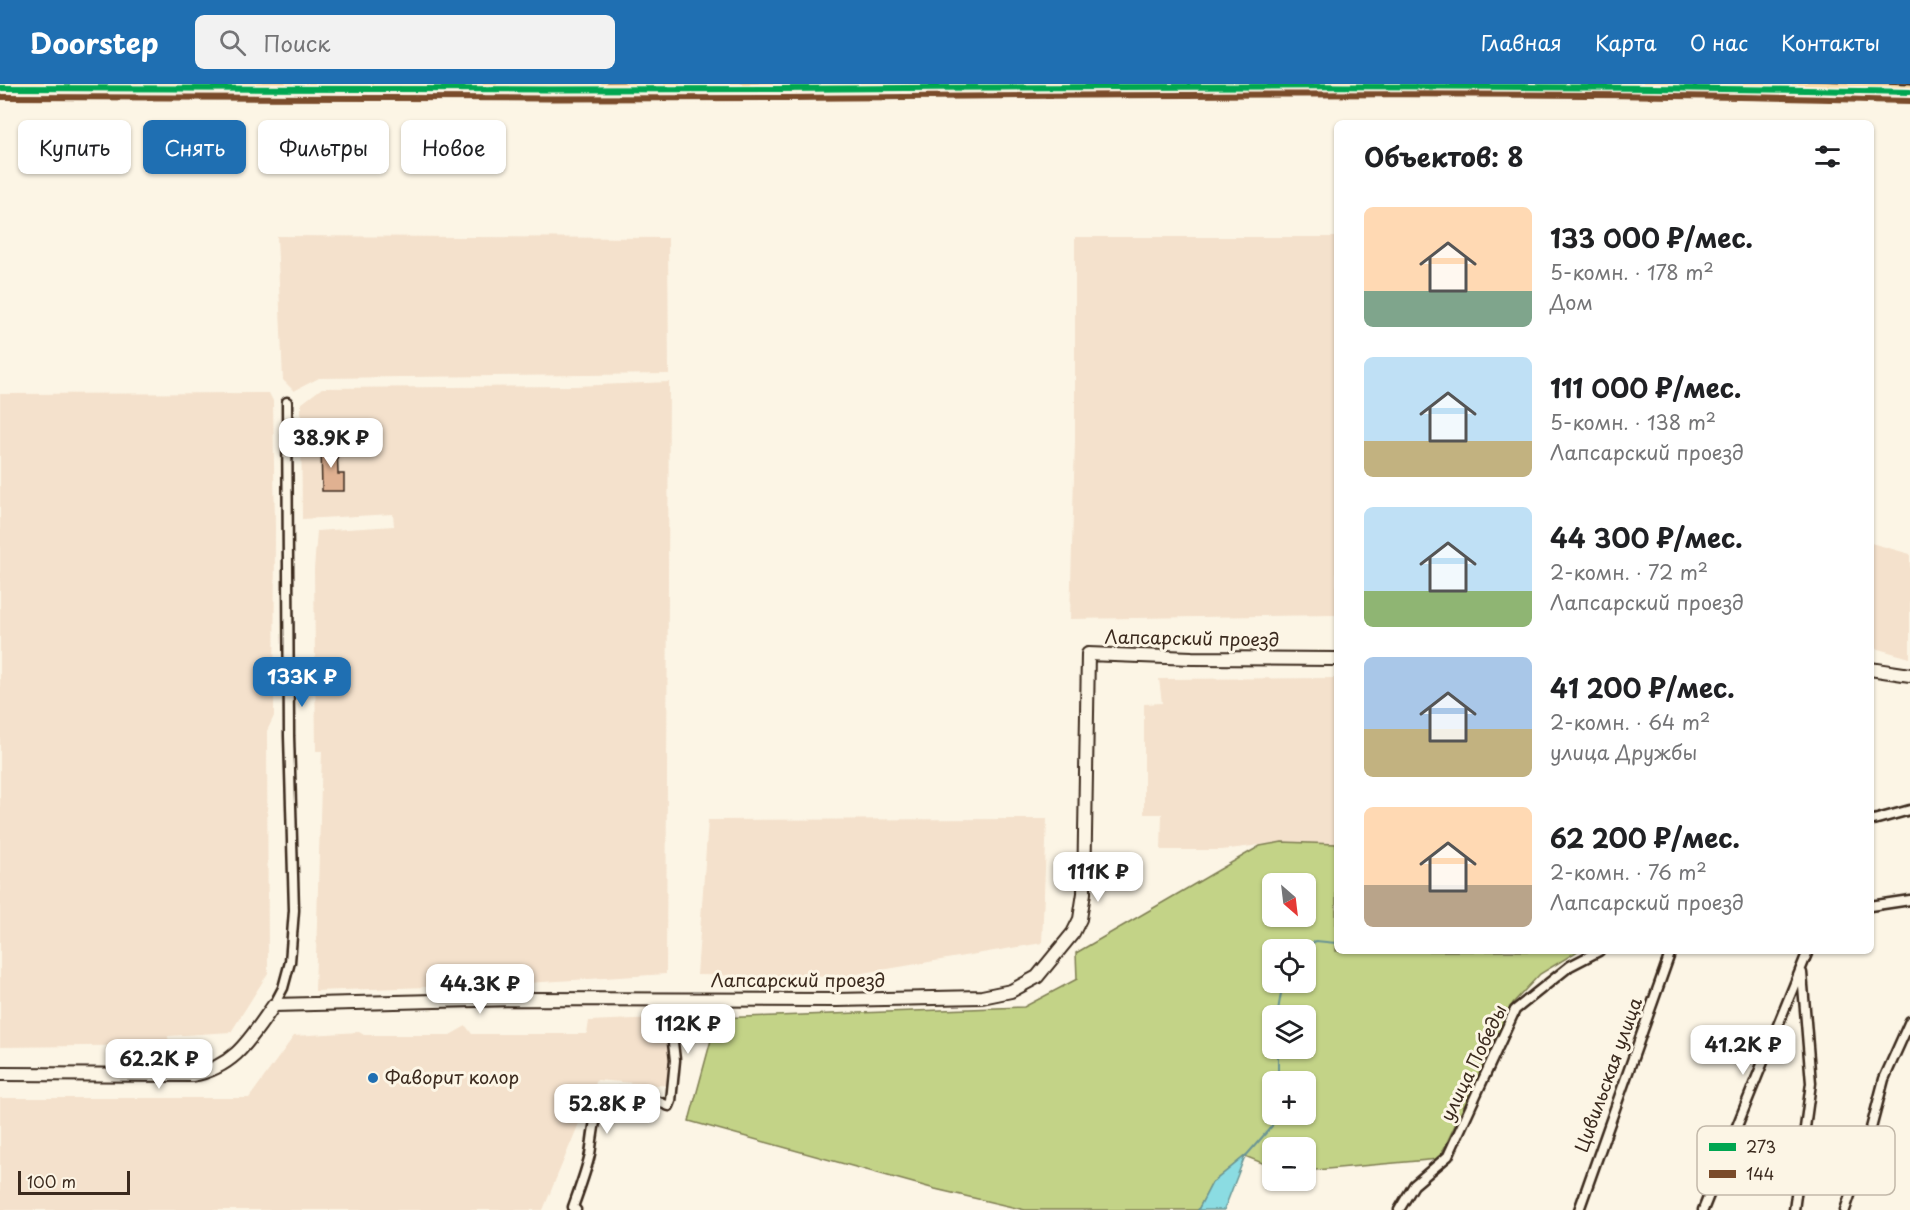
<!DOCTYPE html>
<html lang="ru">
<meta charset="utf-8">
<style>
body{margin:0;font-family:"Playpen Sans",sans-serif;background:#f2f2f2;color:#202124;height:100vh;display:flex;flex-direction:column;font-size:22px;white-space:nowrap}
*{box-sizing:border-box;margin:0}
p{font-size:20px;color:#757577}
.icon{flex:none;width:33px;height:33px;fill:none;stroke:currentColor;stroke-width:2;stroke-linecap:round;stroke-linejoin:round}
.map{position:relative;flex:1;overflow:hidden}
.drawer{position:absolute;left:1334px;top:36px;width:540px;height:834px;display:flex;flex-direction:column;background:#fff;border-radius:9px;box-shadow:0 2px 4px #0004}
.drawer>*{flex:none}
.top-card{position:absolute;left:18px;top:36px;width:570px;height:54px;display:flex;gap:12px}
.needle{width:39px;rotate:152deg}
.controls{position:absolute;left:1262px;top:789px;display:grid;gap:12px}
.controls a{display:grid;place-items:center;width:54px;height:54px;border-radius:9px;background:#fff;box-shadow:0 2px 4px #0004;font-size:30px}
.scale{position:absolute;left:18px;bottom:15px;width:112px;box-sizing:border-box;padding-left:6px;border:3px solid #3b2a1e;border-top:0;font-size:16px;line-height:21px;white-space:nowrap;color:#3b2a1e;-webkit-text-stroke:4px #fcf5e5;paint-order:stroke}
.price{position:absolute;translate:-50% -51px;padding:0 14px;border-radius:12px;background:#fff;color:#222;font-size:20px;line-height:39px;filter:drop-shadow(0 2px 3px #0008)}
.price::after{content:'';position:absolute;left:50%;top:36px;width:18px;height:14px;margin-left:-9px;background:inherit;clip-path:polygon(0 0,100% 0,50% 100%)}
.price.current{background:#1f6fb2;color:#fff}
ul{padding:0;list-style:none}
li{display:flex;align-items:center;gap:18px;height:150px;padding:0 30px}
li span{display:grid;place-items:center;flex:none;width:168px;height:120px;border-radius:9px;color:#555}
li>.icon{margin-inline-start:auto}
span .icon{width:72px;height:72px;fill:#fffc;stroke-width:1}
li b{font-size:26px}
h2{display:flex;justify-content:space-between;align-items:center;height:72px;padding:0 30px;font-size:26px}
.tag{padding:0 21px;border-radius:9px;background:#fff;box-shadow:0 2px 4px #0004;font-size:21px;line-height:54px}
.tag.current{background:#1f6fb2;color:#fff}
header{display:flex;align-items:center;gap:36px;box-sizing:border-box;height:84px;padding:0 30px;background:#1f6fb2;color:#fff}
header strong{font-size:28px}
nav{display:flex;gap:33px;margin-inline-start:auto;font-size:21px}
.search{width:420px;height:54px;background:#f2f2f2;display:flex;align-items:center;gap:15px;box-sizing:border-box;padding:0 21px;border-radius:9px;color:#757577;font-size:22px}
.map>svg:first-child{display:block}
.built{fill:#f4e1cc}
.green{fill:#c3d387;stroke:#7f7e52;stroke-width:1.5;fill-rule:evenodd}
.water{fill:#8bdce2;stroke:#6b9594;stroke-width:1.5}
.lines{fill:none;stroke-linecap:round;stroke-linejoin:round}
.stream{stroke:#6b9594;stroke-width:2}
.building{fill:#e0b191;stroke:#3b2a1e;stroke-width:1.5}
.street-casing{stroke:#3b2a1e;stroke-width:13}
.secondary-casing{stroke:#3b2a1e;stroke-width:16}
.highway-casing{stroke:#3b2a1e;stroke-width:20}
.street{stroke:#fcf5e5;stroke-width:8}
.secondary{stroke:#fcf5e5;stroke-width:12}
.highway{stroke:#faddab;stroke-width:15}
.bus-1-casing{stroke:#fcf5e5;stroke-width:10}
.bus-2-casing{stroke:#fcf5e5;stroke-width:10}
.bus-1{stroke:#00a651;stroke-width:6}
.bus-2{stroke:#7a4b2a;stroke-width:6}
.poi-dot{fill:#1f6fb2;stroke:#fcf5e5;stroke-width:2}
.labels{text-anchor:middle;stroke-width:6;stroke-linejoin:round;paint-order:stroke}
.street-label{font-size:18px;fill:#3b2a1e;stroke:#fcf5e5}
.poi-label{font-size:18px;fill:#3b2a1e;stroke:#fcf5e5;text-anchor:start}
.key{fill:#fcf5e5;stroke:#c2b8a9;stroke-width:1.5}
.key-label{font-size:16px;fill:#3b2a1e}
</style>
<header>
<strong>Doorstep</strong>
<div class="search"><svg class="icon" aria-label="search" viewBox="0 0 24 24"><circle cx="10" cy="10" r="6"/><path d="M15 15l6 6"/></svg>Поиск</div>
<nav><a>Главная</a><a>Карта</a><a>О нас</a><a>Контакты</a></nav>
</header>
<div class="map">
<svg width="1910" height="1126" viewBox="0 0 1910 1126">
<rect width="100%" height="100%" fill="#fcf5e5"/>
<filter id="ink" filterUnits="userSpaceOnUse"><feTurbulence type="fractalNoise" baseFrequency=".0167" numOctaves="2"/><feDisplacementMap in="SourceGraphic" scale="12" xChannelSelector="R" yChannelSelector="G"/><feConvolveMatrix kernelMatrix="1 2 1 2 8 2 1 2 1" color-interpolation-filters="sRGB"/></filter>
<g filter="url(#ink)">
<path class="built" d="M277,152L668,154L669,290L319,294L294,307L283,296Z
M1075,153H1336V531L1070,535L1075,357Z
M669,298L666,890L511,900L315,907L322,667H316L314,485L317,447L394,442L393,430L302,435L301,320L322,304L575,302Z
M269,309L273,317L275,443L274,632L267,647L268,889L231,948L168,952L169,961L0,963V310Z
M1871,459L1910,470V574L1871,563Z
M1336,594V760L1282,758L1222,766H1161L1162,730H1144V620L1162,619L1159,595Z
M1047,735L1042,859L840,893L697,891L708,736Z
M657,934L668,941L667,949L671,950L670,1002L597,996L543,1126H0V1014H249L294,952L359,948L364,951H450L466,942L472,950H587L589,937Z"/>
<path class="green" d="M1282,758L1336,760V867H1578L1540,890L1513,919L1439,1075L1305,1087V1064H1272V1083L1245,1072L1212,1099L1198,1126H1025L935,1105L689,1037L717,934L1024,923L1077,895L1076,869L1260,762ZM1272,800H1305V832H1272ZM1272,866H1305V898H1272ZM1272,932H1305V964H1272ZM1272,998H1305V1030H1272Z"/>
<path class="water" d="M1245,1072L1224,1126H1198L1212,1099Z"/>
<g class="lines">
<path class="stream" d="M1299,866L1316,857L1336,859
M1277,932L1283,898
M1278,964V998
M1244,1074L1272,1042L1274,1030"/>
</g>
<path class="building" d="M337,359L338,390H344V407H322L321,360Z"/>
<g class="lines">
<g class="street-casing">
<path id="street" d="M1870,737L1910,726
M1870,822L1910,816
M274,921L283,904L290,878L294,826L289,652L287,318
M576,1126L573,1123C579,1106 586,1088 590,1070C593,1054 593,1035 601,1020C613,996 651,1015 669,1022L671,1017L675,976L668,915
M1399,1126L1414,1101L1448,1072L1515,926L1570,882L1599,867
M1579,1126L1671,867
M1703,1126L1808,867
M1794,1126L1811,999L1802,889
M1845,1126L1864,1071L1884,995L1910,937"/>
</g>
<g class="secondary-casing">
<path id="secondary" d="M1870,585L1910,591
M0,990L192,991C235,983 250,955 274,921L516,915L836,916L982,913L1011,907L1037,893L1073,849L1080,835L1084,809L1088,570L1192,574L1336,575"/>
</g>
<g class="highway-casing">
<path id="highway" d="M0,4L573,6L1296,1L1810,5L1910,8"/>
</g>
<use href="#street" class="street"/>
<use href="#secondary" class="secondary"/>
<use href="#highway" class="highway"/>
<g class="bus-1-casing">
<path id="bus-1" d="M0,4C259,5 518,6 777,5C1155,2 1533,0 1910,8"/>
</g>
<g class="bus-2-casing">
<path id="bus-2" d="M0,13C259,14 518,15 777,14C1155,11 1532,6 1910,17"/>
</g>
<use href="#bus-1" class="bus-1"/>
<use href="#bus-2" class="bus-2"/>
</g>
</g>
<circle class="poi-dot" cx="373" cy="994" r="6"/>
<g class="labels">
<g class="street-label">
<text transform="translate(1192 555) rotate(1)" y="6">Лапсарский проезд</text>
<text x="798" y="903">Лапсарский проезд</text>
<text transform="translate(1474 979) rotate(-64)" y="6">улица Победы</text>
<text transform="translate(1609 991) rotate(-70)" y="6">Цивильская улица</text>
</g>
<g class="poi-label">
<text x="385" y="1000">Фаворит колор</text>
</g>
</g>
<rect x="1697" y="1042" width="198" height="69" rx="9" class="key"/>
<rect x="1709" y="1059" width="27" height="8" fill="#00a651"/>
<rect x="1709" y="1086" width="27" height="8" fill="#7a4b2a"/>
<g class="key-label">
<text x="1746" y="1069">273</text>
<text x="1746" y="1096">144</text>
</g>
</svg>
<div class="controls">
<a><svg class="needle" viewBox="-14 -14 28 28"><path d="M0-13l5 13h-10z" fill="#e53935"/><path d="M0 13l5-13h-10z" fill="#757577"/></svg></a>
<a><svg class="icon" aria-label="locate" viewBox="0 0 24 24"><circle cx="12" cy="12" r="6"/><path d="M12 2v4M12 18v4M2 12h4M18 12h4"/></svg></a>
<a><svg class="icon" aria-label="layers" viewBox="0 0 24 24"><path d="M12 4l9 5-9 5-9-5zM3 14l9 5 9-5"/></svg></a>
<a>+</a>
<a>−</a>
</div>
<div class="scale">100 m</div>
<b class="price" style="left:331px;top:385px">38.9K ₽</b>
<b class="price current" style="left:302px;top:624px">133K ₽</b>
<b class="price" style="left:1098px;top:819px">111K ₽</b>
<b class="price" style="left:480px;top:931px">44.3K ₽</b>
<b class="price" style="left:688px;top:971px">112K ₽</b>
<b class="price" style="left:1743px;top:992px">41.2K ₽</b>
<b class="price" style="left:159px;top:1006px">62.2K ₽</b>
<b class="price" style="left:607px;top:1051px">52.8K ₽</b>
<div class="top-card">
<a class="tag">Купить</a>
<a class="tag current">Снять</a>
<a class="tag">Фильтры</a>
<a class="tag">Новое</a>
</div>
<section class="drawer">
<h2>Объектов: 8<svg class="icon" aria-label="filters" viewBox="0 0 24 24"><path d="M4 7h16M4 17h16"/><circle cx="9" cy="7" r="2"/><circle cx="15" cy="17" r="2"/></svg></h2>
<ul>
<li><span style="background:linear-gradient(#ffd9b3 70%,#7fa58c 0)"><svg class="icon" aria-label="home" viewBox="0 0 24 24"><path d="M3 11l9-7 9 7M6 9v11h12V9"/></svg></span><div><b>133 000 ₽/мес.</b><p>5-комн. · 178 m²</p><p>Дом</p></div></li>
<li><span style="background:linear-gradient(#bfe0f5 70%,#c2b280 0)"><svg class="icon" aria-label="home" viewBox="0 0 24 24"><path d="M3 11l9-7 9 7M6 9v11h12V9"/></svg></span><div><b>111 000 ₽/мес.</b><p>5-комн. · 138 m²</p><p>Лапсарский проезд</p></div></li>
<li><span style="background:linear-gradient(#bfe0f5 70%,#8fb573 0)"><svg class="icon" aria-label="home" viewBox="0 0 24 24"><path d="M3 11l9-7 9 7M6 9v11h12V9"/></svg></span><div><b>44 300 ₽/мес.</b><p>2-комн. · 72 m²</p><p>Лапсарский проезд</p></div></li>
<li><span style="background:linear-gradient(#a9c7e8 60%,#c2b280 0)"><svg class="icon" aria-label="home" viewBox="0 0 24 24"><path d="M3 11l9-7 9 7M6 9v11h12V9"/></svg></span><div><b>41 200 ₽/мес.</b><p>2-комн. · 64 m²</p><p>улица Дружбы</p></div></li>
<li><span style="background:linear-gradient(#ffd9b3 65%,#b9a48a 0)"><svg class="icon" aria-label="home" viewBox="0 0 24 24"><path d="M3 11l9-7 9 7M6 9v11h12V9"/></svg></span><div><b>62 200 ₽/мес.</b><p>2-комн. · 76 m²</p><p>Лапсарский проезд</p></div></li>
</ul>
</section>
</div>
